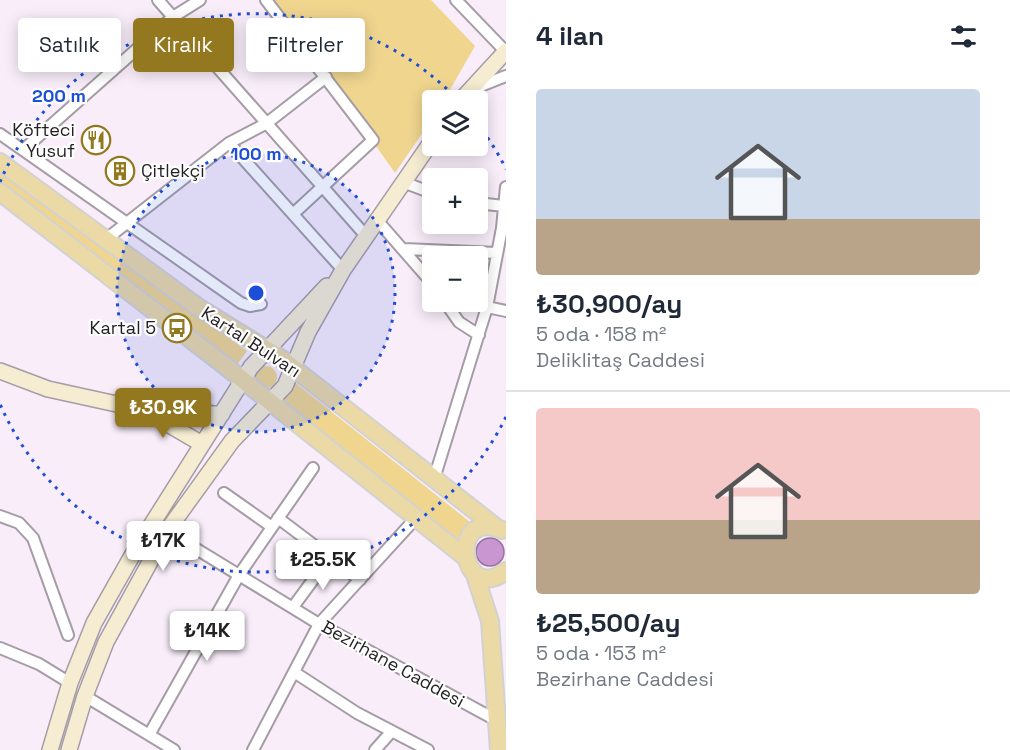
<!DOCTYPE html>
<html lang="tr">
<meta charset="utf-8">
<style>
body{margin:0;font-family:"Space Grotesk",sans-serif;background:#f6f6f7;color:#1f2937;height:100vh;display:flex;flex-direction:column;font-size:22px;white-space:nowrap}
*{box-sizing:border-box;margin:0}
p{font-size:20px;color:#747a83}
.icon{flex:none;width:33px;height:33px;fill:none;stroke:currentColor;stroke-width:2;stroke-linecap:round;stroke-linejoin:round}
.map{position:relative;flex:1;overflow:hidden}
.sheet{display:flex;flex-direction:column;background:#fff;width:504px}
.sheet>*{flex:none}
.banner{position:absolute;left:18px;top:18px;width:398px;height:54px;display:flex;gap:12px}
.tools{position:absolute;left:422px;top:90px;display:grid;gap:12px}
.tools a{display:grid;place-items:center;width:66px;height:66px;border-radius:6px;background:#fff;box-shadow:0 3px 15px #0003;font-size:30px}
.price{position:absolute;translate:-50% -51px;padding:0 14px;border-radius:6px;background:#fff;color:#222;font-size:20px;line-height:39px;filter:drop-shadow(0 2px 3px #0008)}
.price::after{content:'';position:absolute;left:50%;top:36px;width:18px;height:14px;margin-left:-9px;background:inherit;clip-path:polygon(0 0,100% 0,50% 100%)}
.price.active{background:#93781f;color:#fff}
ul{padding:0;list-style:none}
li{display:grid;align-content:center;gap:12px;height:318px;padding:0 30px}
li+li{border-top:2px solid #e0e1e3}
li span{display:grid;place-items:center;height:186px;border-radius:6px;color:#555}
li>.icon{margin-inline-start:auto}
span .icon{width:108px;height:108px;fill:#fffc;stroke-width:1}
li b{font-size:26px}
h2{display:flex;justify-content:space-between;align-items:center;height:72px;padding:0 30px;font-size:26px}
.pill{padding:0 21px;border-radius:6px;background:#fff;box-shadow:0 3px 15px #0003;font-size:21px;line-height:54px}
.pill.active{background:#93781f;color:#fff}
main{display:flex;flex:1;min-height:0}
.map>svg:first-child{display:block}
.green{fill:#efd58e}
.water{fill:#ca96d1;stroke:#98729c;stroke-width:1.5}
.lines{fill:none;stroke-linecap:round;stroke-linejoin:round}
.street-casing{stroke:#a59ca6;stroke-width:14}
.secondary-casing{stroke:#a59ca6;stroke-width:18}
.primary-casing{stroke:#d3d2d3;stroke-width:20}
.street{stroke:#fff;stroke-width:10}
.secondary{stroke:#f5ecd2;stroke-width:15}
.primary{stroke:#ebd9a6;stroke-width:16}
.ring{fill:none;stroke:#1d4ed8;stroke-width:3;stroke-dasharray:3 6}
.labels{text-anchor:middle;stroke-width:4.5;stroke-linejoin:round;paint-order:stroke}
.poi-label{font-size:18px;fill:#221e22;stroke:#fefefe;text-anchor:end}
.street-label{font-size:18px;fill:#221e22;stroke:#fefefe}
.centre{fill:#1d4ed8;stroke:#fefefe;stroke-width:3}
.ring-label{font-size:18px;text-anchor:middle;font-weight:bold;fill:#1d4ed8;stroke:#fefefe;stroke-width:4.5;stroke-linejoin:round;paint-order:stroke}
</style>
<main>
<div class="map">
<svg width="506" height="750" viewBox="0 0 506 750">
<rect width="100%" height="100%" fill="#f8edf9"/>
<path class="green" d="M273,0H431L475,46L444,100H432V119L395,173Z
M0,172L247,351L234,369L0,182Z
M255 377a11 11 0 1 1 22 0a11 11 0 1 1-22 0Z
M293,381L470,522L455,542L279,403Z"/>
<path class="water" d="M476 552a14 14 0 1 1 28 0a14 14 0 1 1-28 0Z"/>
<g class="lines">
<g class="street-casing">
<path id="street" d="M158,0L366,236
M266,0L373,140L293,214
M456,0L506,52
M473,89L506,76
M0,134L241,303L250,306L261,304
M229,143L343,270
M23,150L173,17L200,0
M403,182L432,193
M477,203L504,206
M377,220L432,283
M105,240L229,143L267,123L326,77
M404,249L497,253
M445,302L459,322L479,335
M487,307L506,311
M434,479L487,307L502,228L506,187
M224,493L272,527
M0,516L19,523L33,538L68,635
M278,518L360,580
M167,531L319,624L496,720
M293,607L330,557
M0,648L39,664L70,683
M294,672L357,713L428,750
M85,696L174,750
M149,735L239,575L313,468
M253,750L319,624L416,518
M375,750L392,731"/>
</g>
<g class="secondary-casing">
<path id="secondary" d="M461,100L506,51
M0,371L48,389L144,410L202,444
M144,410C161,404 199,415 222,414
M50,750L70,683L94,623L133,554L251,367L327,286
M69,750L85,696L106,642L167,531L232,441L285,386L308,332L343,270L432,141"/>
</g>
<g class="primary-casing">
<path id="primary" d="M0,162L198,307L282,359L497,528
M0,192L224,365L465,557
M502,530C448,506 459,606 506,571
M474,572L490,621L499,750"/>
</g>
<use href="#street" class="street"/>
<use href="#secondary" class="secondary"/>
<use href="#primary" class="primary"/>
</g>
<circle cx="256" cy="293" r="139" fill="#1d4ed8" fill-opacity=".12"/>
<g class="ring">
<circle cx="256" cy="293" r="139"/>
<path d="M506 417A279 279 0 0 1 0 404M0 182A279 279 0 0 1 457 99M477 123A279 279 0 0 1 506 169"/>
</g>
<defs>
<g id="restaurant-ring" transform="scale(1.5)"><circle r="9.5" fill="#fefefe" stroke="#93781f" stroke-width="1.5"/><path d="M-5-6h1v4h1v-4h1v4h1v-4h1v5L-1.5 .5V6h-2V.5L-5-1ZM5-6V6H3V1.5H1.5Q1.5-4 5-6Z" fill="#93781f"/></g>
<g id="building-ring" transform="scale(1.5)"><circle r="9.5" fill="#fefefe" stroke="#93781f" stroke-width="1.5"/><path d="M-4-6H4V6H1V3H-1V6H-4ZM-2.5-4.3h1.7v1.8h-1.7ZM.8-4.3h1.7v1.8H.8ZM-2.5-1h1.7V.8h-1.7ZM.8-1h1.7V.8H.8Z" fill="#93781f"/></g>
<g id="bus-ring" transform="scale(1.5)"><circle r="9.5" fill="#fefefe" stroke="#93781f" stroke-width="1.5"/><path d="M-5-6H5V4H4V6H2V4H-2V6H-4V4H-5ZM-3.5-4V0h7V-4ZM-3.5 1.2v1.5H-2V1.2ZM2 1.2v1.5H3.5V1.2Z" fill="#93781f"/></g>
</defs>
<g fill-rule="evenodd">
<use href="#restaurant-ring" x="96" y="140"/>
<use href="#building-ring" x="120" y="171"/>
<use href="#bus-ring" x="177" y="328"/>
</g>
<g class="labels">
<g class="poi-label">
<text x="75" y="136">Köfteci<tspan x="75" dy="21">Yusuf</tspan></text>
<text x="141" y="177" text-anchor="start">Çitlekçi</text>
<text x="156" y="334">Kartal 5</text>
</g>
<g class="street-label">
<text transform="translate(251 342) rotate(33)" y="6">Kartal Bulvarı</text>
<text transform="translate(393 664) rotate(29)" y="6">Bezirhane Caddesi</text>
</g>
</g>
<circle cx="256" cy="293" r="9" class="centre"/>
<g class="ring-label">
<text x="59" y="102">200 m</text>
<text x="256" y="160">100 m</text>
</g>
</svg>
<div class="tools">
<a><svg class="icon" aria-label="layers" viewBox="0 0 24 24"><path d="M12 4l9 5-9 5-9-5zM3 14l9 5 9-5"/></svg></a>
<a>+</a>
<a>−</a>
</div>
<b class="price active" style="left:163px;top:439px">₺30.9K</b>
<b class="price" style="left:163px;top:572px">₺17K</b>
<b class="price" style="left:323px;top:591px">₺25.5K</b>
<b class="price" style="left:207px;top:662px">₺14K</b>
<div class="banner">
<a class="pill">Satılık</a>
<a class="pill active">Kiralık</a>
<a class="pill">Filtreler</a>
</div>
</div>
<section class="sheet">
<h2>4 ilan<svg class="icon" aria-label="filters" viewBox="0 0 24 24"><path d="M4 7h16M4 17h16"/><circle cx="9" cy="7" r="2"/><circle cx="15" cy="17" r="2"/></svg></h2>
<ul>
<li><span style="background:linear-gradient(#c9d6e8 70%,#b9a48a 0)"><svg class="icon" aria-label="home" viewBox="0 0 24 24"><path d="M3 11l9-7 9 7M6 9v11h12V9"/></svg></span><div><b>₺30,900/ay</b><p>5 oda · 158 m²</p><p>Deliklitaş Caddesi</p></div></li>
<li><span style="background:linear-gradient(#f6c9c9 60%,#b9a48a 0)"><svg class="icon" aria-label="home" viewBox="0 0 24 24"><path d="M3 11l9-7 9 7M6 9v11h12V9"/></svg></span><div><b>₺25,500/ay</b><p>5 oda · 153 m²</p><p>Bezirhane Caddesi</p></div></li>
</ul>
</section>
</main>
